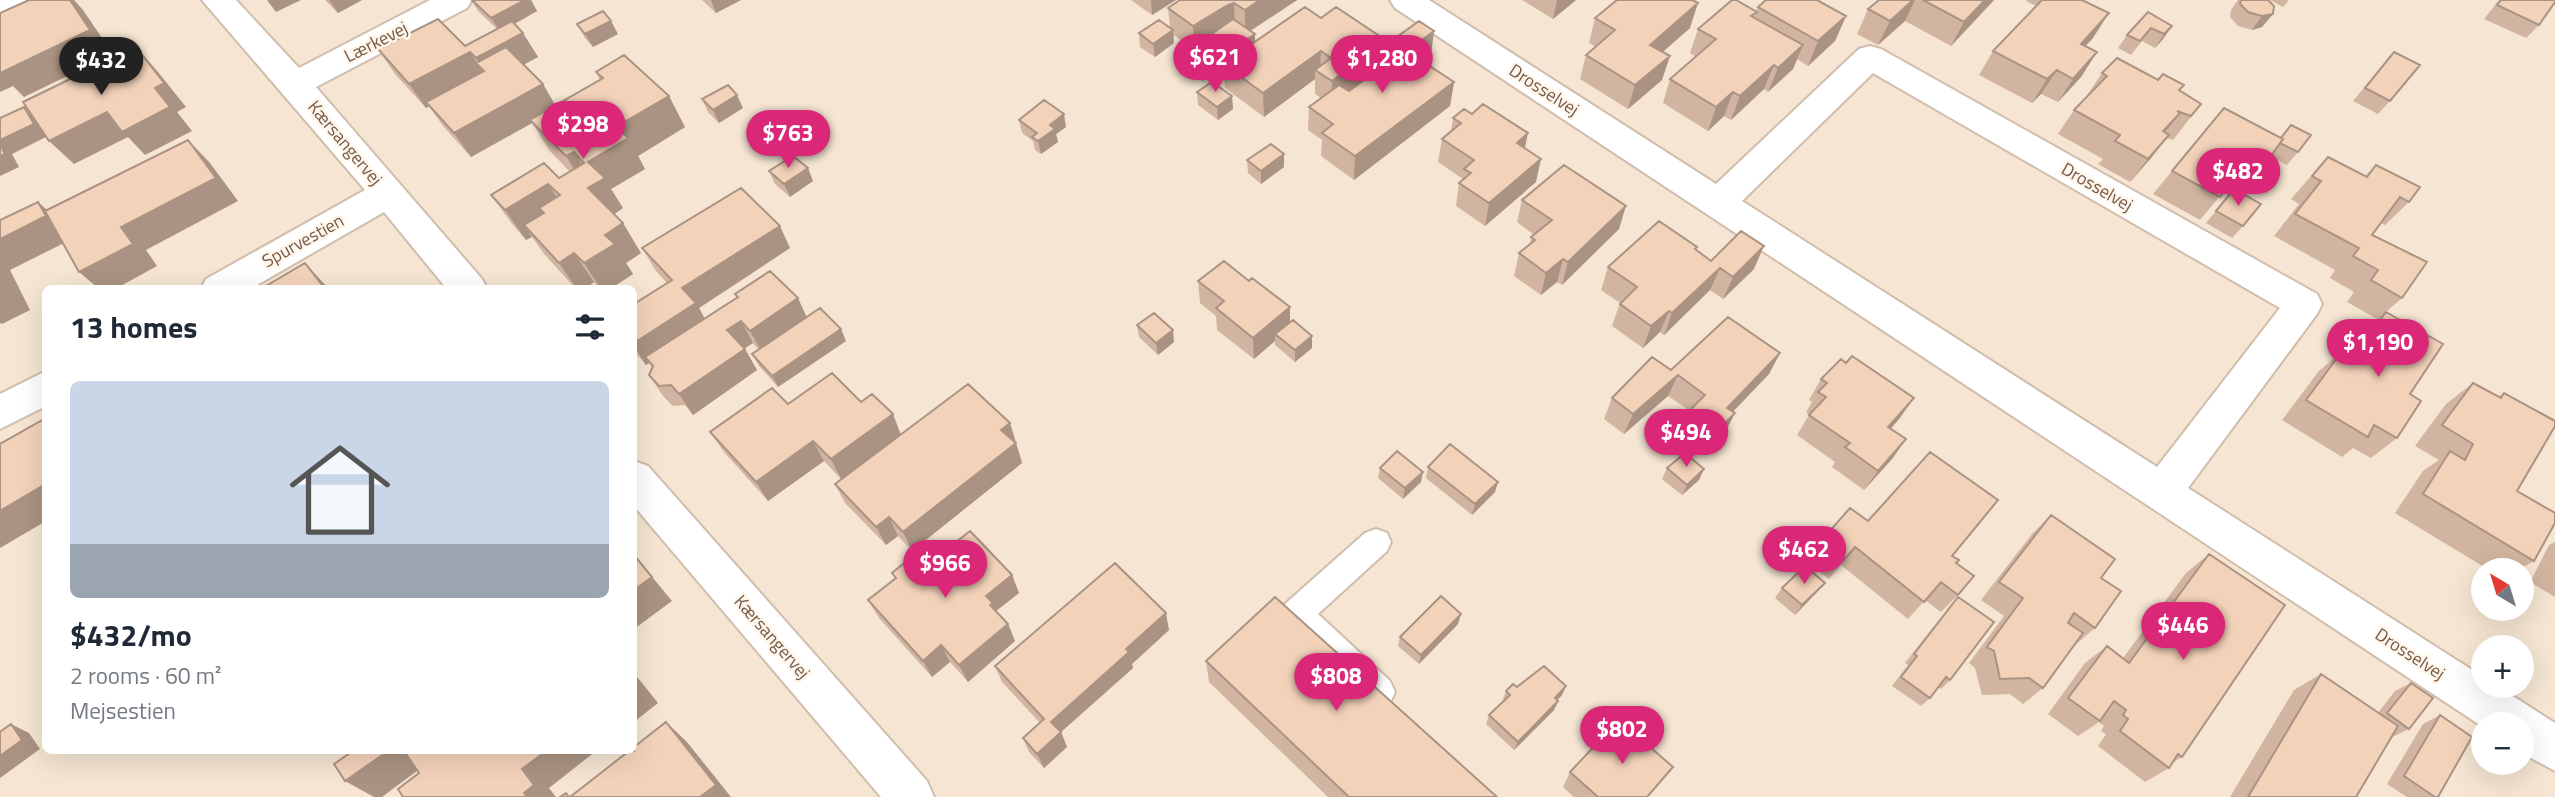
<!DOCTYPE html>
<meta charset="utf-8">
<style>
body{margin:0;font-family:"Titillium Web",sans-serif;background:#f6f6f7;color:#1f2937;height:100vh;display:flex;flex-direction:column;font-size:26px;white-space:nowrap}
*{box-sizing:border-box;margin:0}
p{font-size:23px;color:#747a83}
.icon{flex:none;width:38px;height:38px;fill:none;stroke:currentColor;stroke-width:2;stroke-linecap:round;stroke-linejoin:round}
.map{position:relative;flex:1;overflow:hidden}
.details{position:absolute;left:42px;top:285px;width:595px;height:469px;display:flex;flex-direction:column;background:#fff;border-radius:10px;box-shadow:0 7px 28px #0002}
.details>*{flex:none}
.needle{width:46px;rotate:322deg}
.controls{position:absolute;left:2471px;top:558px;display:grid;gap:14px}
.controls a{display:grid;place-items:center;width:63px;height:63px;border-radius:50%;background:#fff;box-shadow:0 7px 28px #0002;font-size:35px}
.price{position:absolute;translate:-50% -60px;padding:0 16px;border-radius:24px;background:#db2777;color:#fff;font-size:23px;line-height:46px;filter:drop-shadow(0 2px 4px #0008)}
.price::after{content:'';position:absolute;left:50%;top:42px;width:21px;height:16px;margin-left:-10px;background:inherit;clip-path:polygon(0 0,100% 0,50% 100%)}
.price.on{background:#222;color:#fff}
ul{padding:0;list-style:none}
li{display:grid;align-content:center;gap:14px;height:371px;padding:0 28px}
li span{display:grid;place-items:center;height:217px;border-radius:10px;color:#555}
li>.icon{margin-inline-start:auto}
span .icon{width:126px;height:126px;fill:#fffc;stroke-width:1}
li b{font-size:30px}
h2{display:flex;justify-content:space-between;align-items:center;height:84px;padding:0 28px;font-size:30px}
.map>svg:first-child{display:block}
.residential{fill:#f5e5d2;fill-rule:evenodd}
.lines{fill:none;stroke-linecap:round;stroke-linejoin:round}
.service-casing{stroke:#d1bdac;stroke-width:4}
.minor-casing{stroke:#d1bdac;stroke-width:4}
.service{fill:#fff;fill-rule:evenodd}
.minor{fill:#fff;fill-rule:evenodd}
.wall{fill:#d1b5a0;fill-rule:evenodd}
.shaded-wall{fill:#aa9382}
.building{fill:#f3d2ba;stroke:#aa9382;stroke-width:2}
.labels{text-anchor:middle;stroke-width:5;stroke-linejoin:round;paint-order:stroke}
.street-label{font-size:18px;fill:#765948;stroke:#fff7eb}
</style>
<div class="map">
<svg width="2555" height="797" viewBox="0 0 2555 797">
<rect width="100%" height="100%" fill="#fdf3e4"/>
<path class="residential" d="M0,0H2555V797H0ZM46,289H634V751H46ZM2483,570H2522V609H2483ZM2483,648H2522V686H2483ZM2483,724H2522V763H2483Z"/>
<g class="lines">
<g class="service-casing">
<path id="service" d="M1376,529L1387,533L1391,542L1387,551L1318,614L1390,681L1395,692L1390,703L1379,707L1368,703L1285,624L1281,614L1285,604L1365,533Z"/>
</g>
<g class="minor-casing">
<path id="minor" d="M0,0H40L35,8L0,22Z
M202,0H236L299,68L430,0H472L467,8L316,87L482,279L487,289H447L384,212L250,289H201L206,279L365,190Z
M1390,0H1429L1716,184L1859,49L1870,46L1881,49L2317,294L2322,304L2317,314L2188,488L2483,677V686H2497L2555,723V771L2522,753V724H2483V727L1395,8ZM1873,73L2280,308L2157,467L1742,201Z
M46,371V406L0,429V394Z
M634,461L648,466L927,781L934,797H881L634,506Z"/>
</g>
<use href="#service" class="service"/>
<use href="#minor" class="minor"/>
</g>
<path class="wall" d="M325,0H362L338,13Z
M471,0H531L537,11L514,24L538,57L523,65L556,106L600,80L596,72L685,127L638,156L645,169L611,189L623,208L614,214L641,253L626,263L633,274L610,289H600L594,282L585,289H576L545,255L532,237L526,240L513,225L491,195L559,178L570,172L550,151L532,123L471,157L443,126L429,106L426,108L395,74L378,49L465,46L497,29L478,11Z
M702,0H741L716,13Z
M1131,0H1176L1152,15Z
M1180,0H1297L1251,31L1255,42L1321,18L1378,35L1376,52L1431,55L1423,61L1454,82L1450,106L1354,180L1321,156L1322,140L1308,130L1309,107L1321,98L1315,94V79L1264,117L1225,88L1224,69L1216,74L1202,81L1179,64L1178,51L1187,45L1174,35V43L1155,57L1140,47L1139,33L1170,28L1168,8ZM1375,59L1374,73L1366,78L1367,65Z
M1522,0H1576L1553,19Z
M1879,0H1994L1951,46L1905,21L1878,45L1857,34L1868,9Z
M2027,0H2082L2093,38L2085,46L2097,52L2081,77L2058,102L2041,94L2032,103L1979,75L1993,51L2036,6L2026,1Z
M2238,0H2268L2273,14L2262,27L2252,30L2238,26L2230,17L2231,10Z
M2270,0H2289L2283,7Z
M2499,0H2555L2539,25L2526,38L2484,19Z
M1758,7L1846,16L1835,41L1808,66L1797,59L1793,69L1768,92L1764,89L1731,120L1724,116L1708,131L1663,103L1670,79L1696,57L1690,53L1698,29L1756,11Z
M2148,12L2172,26L2163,39L2155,48L2142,41L2131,55L2118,48L2127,35Z
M1595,18L1690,28L1663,52L1662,80L1628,109L1580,79L1586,55L1596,47L1589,43Z
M577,24L618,34L593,47L585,38Z
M2394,52L2390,101L2378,114L2353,101Z
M2102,73L2180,91L2201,104L2173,140L2167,138L2151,158L2130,182L2098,164L2103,159L2058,134L2074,110L2086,97Z
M1197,92L1232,96L1233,109L1218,120L1198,105Z
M702,99L743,108L719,123L708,112Z
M1453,118L1525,148L1536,182L1485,226L1456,206L1459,183L1462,181L1463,179L1438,162L1442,139L1451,131Z
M1019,120L1066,127L1056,134L1058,142L1041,154L1035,150L1033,141L1022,133Z
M2291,125L2298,152L2287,165L2270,156L2249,180L2238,174L2200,220L2153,194L2172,171L2280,138Z
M2328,157L2365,176L2376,165L2409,202L2385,225L2381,223L2372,235L2402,298L2386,312L2410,394L2397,438L2371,458L2353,448L2342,457L2282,420L2319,371L2343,350L2348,352L2361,334L2377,319L2347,302L2354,292L2330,278L2335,270L2274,236L2299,204L2291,199Z
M1247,160L1284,167L1261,184L1248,173Z
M769,171L813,181L790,197L775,184Z
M2234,189L2243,226L2232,238L2206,223Z
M1522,200L1619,229L1562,285L1557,282L1541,295L1514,276L1519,253L1530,244L1531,237L1534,235L1517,222Z
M642,248H790L699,308L705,319L737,298L735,294L807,317L846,341L778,387L759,366L752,354L759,350L753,343L744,348L757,370L693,415L685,405L673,406L663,396L649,375L652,367L649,363L646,365L634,351V304L667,283L656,271Z
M1696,250L1711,261L1754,269L1723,299L1710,290L1664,335L1660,332L1643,348L1612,326L1620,303L1601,290L1608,267Z
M1198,281L1290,323L1312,336V348L1295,362L1275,345V341L1254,359L1217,330L1216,316L1200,303Z
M1137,325L1174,342L1158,355L1139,337Z
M1780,353L1769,374L1733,412L1735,413L1724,434L1708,450L1681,430L1690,411L1668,396L1624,434L1604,419L1612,398L1671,370Z
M1846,363L1914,398L1899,419L1891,429L1906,439L1892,459L1864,490L1832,467L1835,462L1797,435L1809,415L1806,412L1812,402L1809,400L1821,379Z
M2473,383L2498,397L2504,393L2517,491L2534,561L2518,570H2489L2395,513L2423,471L2439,460L2415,446L2446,404Z
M861,402L901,434L1010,423L1022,463L912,551L898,536L886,545L845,503L835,484L841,479L824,461L768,501L724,452L710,432L788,404Z
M1428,467L1495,492L1472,515L1426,478Z
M1380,468L1421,482L1403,499L1378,478Z
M1667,468L1699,480L1682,495L1662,479Z
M2051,515L2101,578L2095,628L2075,645L2043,688L2023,704L2010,694L1982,695L1975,668L1969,663L2004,616L1981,600L2032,534Z
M1868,521L1952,556L1956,563L1958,595L1941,612L1925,600L1908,619L1841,565L1829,579L1806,561L1819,543Z
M2555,542V597L2530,582L2549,545Z
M945,551L1012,575L1019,593L996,611L1008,624L1015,641L968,682L950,662L932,677L879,618L868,600L895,579L892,573L915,565Z
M2209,554L2182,757L2172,763L2169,768L2145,782L2098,746L2106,734L2101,731L2104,726L2099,722L2078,736L2048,714L2085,663L2107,646L2123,658L2186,573Z
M1825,583L1817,592L1795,615L1775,598L1782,588Z
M1958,597L1950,680L1941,689L1938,687L1930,698L1921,706L1892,686L1908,665L1905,663L1949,607Z
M1458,624L1419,664L1398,646L1400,637Z
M1169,630L1132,664L1133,668L1061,732L1067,747L1044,768L1029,752L1023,738L1040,723L1002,682L995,666Z
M1206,661L1497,797H1328L1209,682Z
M2321,674L2378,713L2395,691L2411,683L2409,729L2392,737L2356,797H2230L2294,690Z
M1566,686L1562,695L1557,700L1558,701L1554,710L1514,750L1486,724L1489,715L1504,701L1503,699L1506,691L1517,687Z
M2440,715L2438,797H2407L2387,784L2423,724Z
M1673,767L1648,797H1574L1563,787L1570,772Z"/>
<path class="shaded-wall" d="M70,0H74L83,10L113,54L24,97L13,86L0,92V69Z
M267,0H301L276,12Z
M329,0H362L338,13Z
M525,0H531L537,11L500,32L491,18Z
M711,0H741L716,13Z
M1151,0H1176L1152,15Z
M1260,0H1297L1245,34V10Z
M1557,0H1576L1553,19Z
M1913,0H1915L1905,21L1878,45L1890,21Z
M1985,0H1994L1951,46L1964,22Z
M1234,3L1235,27L1195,51L1193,26L1228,5Z
M1698,3L1690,28L1643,69L1650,45Z
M2109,13L2093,38L2065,68L2081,44Z
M2273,14L2262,27L2252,30L2262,16Z
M1846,16L1835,41L1808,66L1818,41Z
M611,21L618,34L593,47L585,34Z
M2172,26L2163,39L2155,48L2164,34Z
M1173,30L1174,43L1155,57L1153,44Z
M1434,31L1431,55L1404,75L1407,51Z
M523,33L538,57L491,82L476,58Z
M1255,34V47L1223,64L1224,69L1216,74L1202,81L1201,68Z
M1378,35L1375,59L1367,65L1366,79L1331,105L1332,81L1359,48Z
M1803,45L1793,69L1768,92L1778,68Z
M136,47L158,72L186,107L177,112L192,131L145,155L128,137L74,164L49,141L155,88Z
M1321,51L1320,73L1315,70V79L1264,117L1263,93Z
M470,52L485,76L426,102L429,106L426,108L409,84Z
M2097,52L2081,77L2058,102L2073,79Z
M1670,56L1662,80L1628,109L1635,85Z
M1774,65L1764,89L1731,120L1740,96Z
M2057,70L2041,94L2032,103L2047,79Z
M1454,82L1450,106L1354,180L1355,156Z
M543,84L557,108L530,120L532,123L471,157L454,133Z
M1733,92L1724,116L1708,131L1716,107Z
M737,95L743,108L719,123L713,110Z
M669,96L685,127L638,156L645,169L611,189L623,208L607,219L588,188V162L616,127Z
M1232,96L1233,109L1218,120L1217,107Z
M24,107L37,120L48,136L12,154L19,167L0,176V140Z
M2180,113L2162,136L2163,131Z
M1064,114L1066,127L1056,134L1058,142L1041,154L1038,141L1050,125Z
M1528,133L1523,157L1517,143Z
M2169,135L2151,158L2130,182L2148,159Z
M188,140L210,163L238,201L146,250L157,266L115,289H99L79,272L121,227Z
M574,152L593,183L585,187L566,156Z
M1284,154V167L1261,184V171Z
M1541,159L1536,182L1485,226L1489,203Z
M808,168L813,181L790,197L784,184Z
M548,184L568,214L544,213L539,208L551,225H524L532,237L526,240L505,210Z
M38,202L63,224L72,239L10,270L30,310L2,324L0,323V239Z
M1626,206L1619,229L1562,285L1568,262Z
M623,223L641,253L626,263L633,274L610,289H601L584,263L605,235Z
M780,226L790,248L699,308L708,325L645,357L649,363L646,365L634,346V343L682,288Z
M1764,246L1754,269L1723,299L1733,277Z
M574,253L594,282L585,289H577L559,263Z
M1563,259L1557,282L1541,295L1546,273Z
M305,263L329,289H325Z
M1720,268L1710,290L1664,335L1672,313Z
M798,298L808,320L762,352L750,331Z
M1290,307V329L1275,334V341L1254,359L1253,338Z
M1669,311L1660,332L1643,348L1651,326Z
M741,321L753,343L739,352L727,330Z
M841,329L846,341L778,387L772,376Z
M1173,330L1174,342L1158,355L1156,343Z
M1312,336V348L1295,362V350Z
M745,349L757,370L693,415L679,394Z
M1780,353L1769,374L1717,428L1727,408Z
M1678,375L1668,396L1624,434L1633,414Z
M1914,398L1899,419L1874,447L1888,427Z
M1735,413L1724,434L1708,450L1718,430Z
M893,414L901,435L841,479L831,459Z
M1010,423L1022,463L912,551L903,532L1001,430Z
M1906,439L1892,459L1864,490L1878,471Z
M813,441L824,461L768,501L756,482Z
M1704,469L1699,480L1682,495L1687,485Z
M1423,472L1421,482L1403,499L1405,488Z
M1498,482L1495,492L1472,515L1475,504Z
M44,485L46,486V521L0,548V511Z
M889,517L898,536L886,545L876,527Z
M634,555L672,601L634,629Z
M1012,575L1019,593L996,611L997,623L986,596Z
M1825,583L1817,592L1795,615L1802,605Z
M1166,613L1169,630L1132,664L1133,668L1061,732L1067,747L1044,768L1037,754L1051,722L1126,649Z
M1461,614L1458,624L1419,664L1421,655Z
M1008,624L1015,641L968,682L959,665Z
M941,645L950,662L932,677L923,661Z
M634,673L658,703L634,722Z
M1566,686L1562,695L1551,707L1555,698Z
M1558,701L1554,710L1514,750L1518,742Z
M666,722L687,742L731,797H700Z
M11,724L29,733L40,749L0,778V756Z
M388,751H411L429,762L382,797H374L345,781Z
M546,751H596L549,788L556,797H527L524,793L522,769Z"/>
<path class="building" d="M29,0H70L90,30L0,73V13Z
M472,0H525L491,18Z
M1180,0H1260L1245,10L1234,3L1228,5L1193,26L1168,8Z
M1617,0H1692L1698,3L1650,45L1670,56L1635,85L1586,55L1615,30L1595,18Z
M1732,0H1736L1757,12L1751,16L1803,45L1778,68L1774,65L1740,96L1733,92L1716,107L1670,79L1716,39L1698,29Z
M1766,0H1817L1846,16L1818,41L1758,7Z
M1879,0H1913L1890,21L1868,9Z
M1923,0H1985L1964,22Z
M2042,0H2082L2109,13L2081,44L2097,52L2073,79L2057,70L2047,79L1993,51Z
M2241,0H2268L2274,6L2273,14L2262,16L2248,12L2240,4Z
M2501,0H2555V2L2539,25L2497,5Z
M1305,7L1321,18L1336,7L1378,35L1359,48L1368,54L1332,81L1315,70L1331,58L1321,51L1263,93L1223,64Z
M603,11L611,21L585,34L577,24Z
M2148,12L2172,26L2164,34L2151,28L2140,41L2127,35Z
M438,19L465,46L512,21L523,33L476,58L470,52L409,84L378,49Z
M1233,19L1255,34L1215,61L1201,68L1178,51L1192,42L1196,45Z
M1159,20L1173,30L1153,44L1139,33Z
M1419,21L1434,31L1407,51L1454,82L1355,156L1322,133L1333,124L1309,107L1339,85L1349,91L1389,61L1376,52Z
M136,47L164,83L155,88L170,107L122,132L107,112L49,141L23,102Z
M506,47L543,84L454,133L426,102L484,71L476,63Z
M2394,52L2420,65L2390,101L2365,88Z
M624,55L669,96L616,127L628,138L588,162L605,178L588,188L623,223L605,235L615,244L584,263L574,253L559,263L524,225L544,213L539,208L560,195L548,184L505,210L491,195L544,163L559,178L584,163L574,152L566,156L530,120L603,78L596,72Z
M2117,58L2158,80L2163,74L2184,85L2179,90L2201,104L2191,116L2177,111L2180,113L2163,131L2169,135L2148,159L2115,141L2120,135L2074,110L2107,76L2102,73Z
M1212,82L1232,96L1217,107L1197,92Z
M728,85L737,95L713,110L702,99Z
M1044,100L1064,114L1050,125L1055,129L1038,141L1032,137L1037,133L1019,120Z
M1483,104L1528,133L1517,143L1541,159L1489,203L1459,183L1471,173L1464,169L1474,160L1442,139L1461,123L1453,118L1464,109L1472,114Z
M24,107L34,124L0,140V118Z
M2224,108L2283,139L2270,157L2257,150L2220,197L2172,171Z
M2291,125L2311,135L2298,152L2280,143L2283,139L2281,138Z
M188,140L216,178L121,227L133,244L79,272L45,211Z
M1271,144L1284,154L1261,171L1247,160Z
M0,145L5,154L0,156Z
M793,156L808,168L784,184L769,171Z
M2328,157L2367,177L2376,165L2420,187L2409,202L2400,197L2372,235L2427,262L2402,298L2371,280L2378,270L2353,256L2359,248L2295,214L2321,181L2312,176Z
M1564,165L1626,206L1568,262L1563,259L1546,273L1519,253L1535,240L1531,237L1552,220L1522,200Z
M741,188L780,226L682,288L696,303L634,343V304L672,280L642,248Z
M2234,189L2261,204L2243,226L2216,211Z
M38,202L46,216L0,239V220Z
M1659,221L1697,247L1695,249L1711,261L1741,231L1764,246L1733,277L1720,268L1672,313L1669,311L1651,326L1620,304L1637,287L1608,267Z
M1224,261L1249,281L1252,278L1290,307L1253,338L1216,308L1224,301L1198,281Z
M305,263L325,289H261Z
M770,271L798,298L750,331L741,321L727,330L745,349L679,394L671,385L659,386L649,375L653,366L645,357L738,297L735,294Z
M820,308L841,329L772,376L752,354Z
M2386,312L2443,344L2410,394L2421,401L2397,438L2374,425L2368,437L2306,400L2343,350L2354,356Z
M1154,313L1173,330L1156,343L1137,325Z
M1728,317L1780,353L1727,408L1735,413L1718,430L1690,410L1705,395L1678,375L1633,414L1612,398L1652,357L1671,370Z
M1293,320L1312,336L1295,350L1275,334Z
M1852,356L1914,398L1888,427L1906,439L1878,471L1845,447L1850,443L1809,415L1826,397L1818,392L1827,383L1821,379L1841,359L1846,363Z
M832,373L861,402L872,394L893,414L831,459L813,441L756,482L710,432L772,388L788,404Z
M2473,383L2501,398L2504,393L2555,421V426L2517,491L2555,513V523L2534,561L2423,494L2450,451L2465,460L2473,444L2442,425Z
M968,384L1010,423L1001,430L1016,443L903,532L889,517L876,527L835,484Z
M46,418V487L44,485L0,511V444Z
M1450,444L1498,482L1475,504L1428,467Z
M1397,451L1423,472L1405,488L1380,468Z
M1930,452L1998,500L1952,556L1959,560L1956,563L1974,576L1958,595L1941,582L1924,602L1855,547L1843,561L1819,543L1850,508L1868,521Z
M1685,453L1704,469L1687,485L1667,468Z
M2051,515L2115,559L2101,578L2121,591L2095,628L2074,613L2068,623L2083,633L2043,688L2029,678L2000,679L1994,651L1987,647L2023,598L1999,582Z
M970,531L1012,575L986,596L993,603L990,605L1008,624L959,665L941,645L923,661L868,600L896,578L892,573L909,559L915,565L940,545L945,551Z
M2209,554L2285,605L2182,757L2178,754L2169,768L2120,731L2128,719L2123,715L2126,710L2114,701L2100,721L2068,698L2107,646L2129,663Z
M634,555L652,577L634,590Z
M1115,563L1166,613L1126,649L1129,652L1051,722L1061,732L1037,754L1023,738L1044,719L995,666Z
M1805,566L1825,583L1802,605L1782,588Z
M1441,596L1461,614L1421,655L1400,637Z
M1275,597L1497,797H1349L1206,661Z
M1958,597L1994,622L1950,680L1946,677L1930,698L1901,677L1917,656L1914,654Z
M1544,666L1566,686L1555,698L1558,701L1518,742L1489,715L1510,695L1506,691L1513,684L1517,687Z
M2321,674L2398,726L2356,797H2248Z
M2411,683L2433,698L2409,729L2387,713Z
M2440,715L2472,737L2438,797H2435L2404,776Z
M1619,720L1673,767L1647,797H1598L1570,772Z
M666,722L716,785L700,797H570L629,751H634V747Z
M11,724L22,740L0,756V732Z
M353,751H388L345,781L334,764Z
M404,751H546L522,769L534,785L524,793L527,797H403L398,789L419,773Z
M566,793L569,797H560Z"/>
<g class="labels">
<g class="street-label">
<text transform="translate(376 42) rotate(-27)" y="6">Lærkevej</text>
<text transform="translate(1544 90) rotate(33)" y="6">Drosselvej</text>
<text transform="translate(345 143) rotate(50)" y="6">Kærsangervej</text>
<text transform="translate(2097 187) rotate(30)" y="6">Drosselvej</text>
<text transform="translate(303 241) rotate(-29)" y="6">Spurvestien</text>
<text transform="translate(772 637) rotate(49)" y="6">Kærsangervej</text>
<text transform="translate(2410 654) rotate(33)" y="6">Drosselvej</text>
</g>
</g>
</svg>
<div class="controls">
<a><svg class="needle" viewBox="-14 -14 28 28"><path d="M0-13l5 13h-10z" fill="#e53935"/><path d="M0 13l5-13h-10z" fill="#747a83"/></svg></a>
<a>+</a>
<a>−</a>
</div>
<b class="price" style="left:1215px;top:94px">$621</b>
<b class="price" style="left:1382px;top:95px">$1,280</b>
<b class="price on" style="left:101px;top:97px">$432</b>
<b class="price" style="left:583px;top:161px">$298</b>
<b class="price" style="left:788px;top:170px">$763</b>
<b class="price" style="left:2238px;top:208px">$482</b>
<b class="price" style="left:2378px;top:379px">$1,190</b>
<b class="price" style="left:1686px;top:469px">$494</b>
<b class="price" style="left:1804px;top:586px">$462</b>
<b class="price" style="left:945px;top:600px">$966</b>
<b class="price" style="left:2183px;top:662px">$446</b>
<b class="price" style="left:1336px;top:713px">$808</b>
<b class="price" style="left:1622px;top:766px">$802</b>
<section class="details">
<h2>13 homes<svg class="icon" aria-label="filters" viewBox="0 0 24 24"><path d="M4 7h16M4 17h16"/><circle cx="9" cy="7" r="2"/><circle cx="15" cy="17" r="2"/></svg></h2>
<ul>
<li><span style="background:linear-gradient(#c9d6e8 75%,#9aa5b1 0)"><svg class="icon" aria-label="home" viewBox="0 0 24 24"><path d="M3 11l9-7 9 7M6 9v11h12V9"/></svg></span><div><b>$432/mo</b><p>2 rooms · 60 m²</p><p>Mejsestien</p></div></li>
</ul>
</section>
</div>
